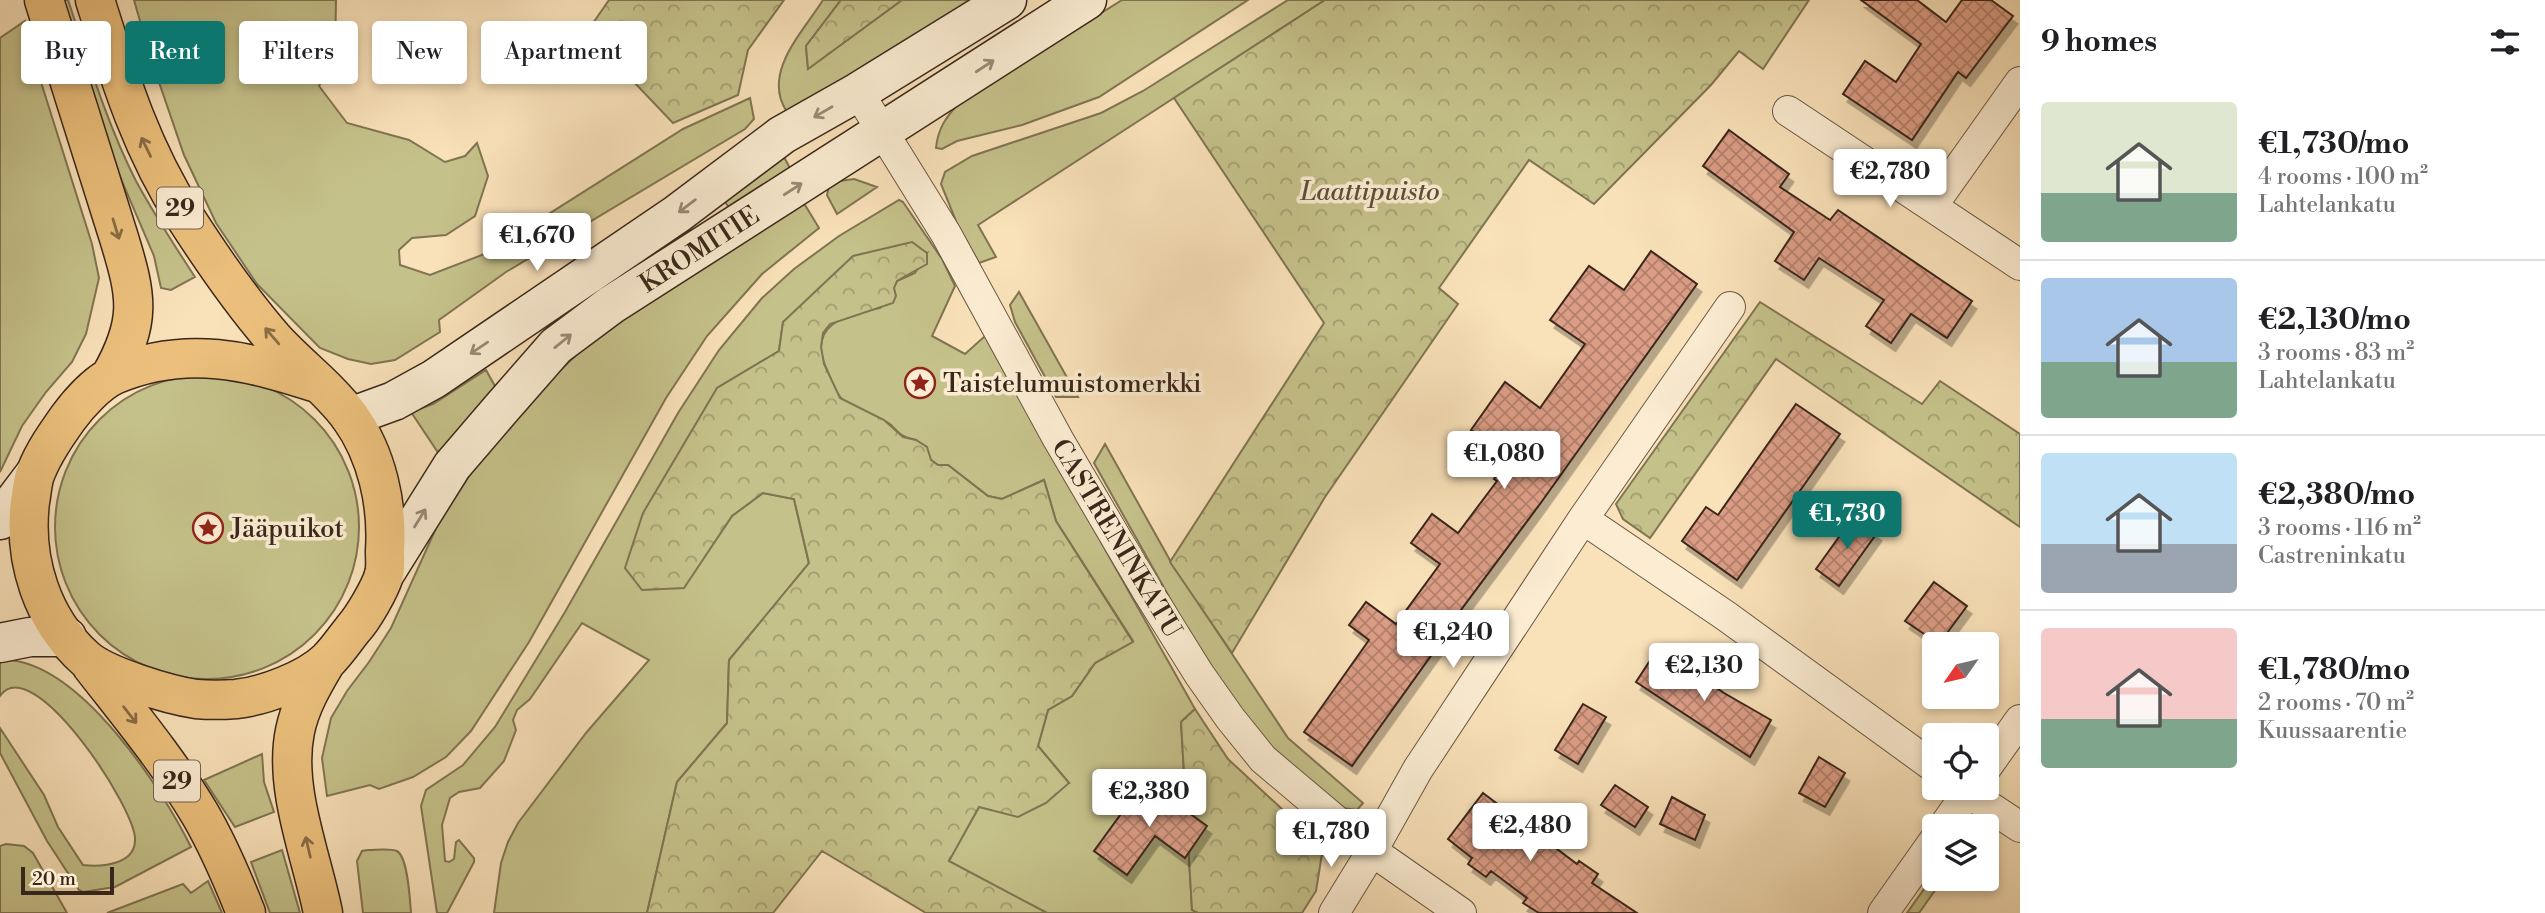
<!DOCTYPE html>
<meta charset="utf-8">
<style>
body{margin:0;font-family:"Libre Bodoni",serif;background:#f6f6f6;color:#202124;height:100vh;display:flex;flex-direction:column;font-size:26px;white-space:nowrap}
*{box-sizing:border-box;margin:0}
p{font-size:23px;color:#757577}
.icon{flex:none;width:38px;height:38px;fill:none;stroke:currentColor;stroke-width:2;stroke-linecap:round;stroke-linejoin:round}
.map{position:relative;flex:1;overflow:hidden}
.side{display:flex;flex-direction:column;background:#fff;width:525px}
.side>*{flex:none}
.hud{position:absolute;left:21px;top:21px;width:665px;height:63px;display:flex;gap:14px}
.needle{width:46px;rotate:236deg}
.controls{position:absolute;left:1922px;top:632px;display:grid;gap:14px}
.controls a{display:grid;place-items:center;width:77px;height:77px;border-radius:7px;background:#fff;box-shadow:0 4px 10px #0003;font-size:35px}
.scale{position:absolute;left:21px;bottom:18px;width:93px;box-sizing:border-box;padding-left:7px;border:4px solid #3a271b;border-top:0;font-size:19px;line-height:24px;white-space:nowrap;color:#3a271b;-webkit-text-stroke:5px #fbecd2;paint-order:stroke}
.price{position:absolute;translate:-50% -60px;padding:0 16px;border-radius:7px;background:#fff;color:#222;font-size:23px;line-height:46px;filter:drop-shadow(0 2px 4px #0008)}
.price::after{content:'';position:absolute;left:50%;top:42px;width:21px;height:16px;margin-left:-10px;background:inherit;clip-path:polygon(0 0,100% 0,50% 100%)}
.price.active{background:#0f766e;color:#fff}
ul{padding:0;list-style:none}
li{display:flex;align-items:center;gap:21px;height:175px;padding:0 21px}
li+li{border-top:2px solid #e0e0e0}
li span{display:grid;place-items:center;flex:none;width:196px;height:140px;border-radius:7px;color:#555}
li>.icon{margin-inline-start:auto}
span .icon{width:84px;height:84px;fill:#fffc;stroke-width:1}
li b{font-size:30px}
h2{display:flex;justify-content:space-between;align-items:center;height:84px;padding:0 21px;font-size:30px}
.tag{padding:0 24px;border-radius:7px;background:#fff;box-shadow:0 4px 10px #0003;font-size:24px;line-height:63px}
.tag.active{background:#0f766e;color:#fff}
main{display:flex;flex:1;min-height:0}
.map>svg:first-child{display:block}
.green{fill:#c5c18a;stroke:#807452;stroke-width:2}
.forest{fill:url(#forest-crowns);stroke:#807452;stroke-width:2}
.building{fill:url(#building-cross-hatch);stroke:#3a271b;stroke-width:2;filter:url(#shadow)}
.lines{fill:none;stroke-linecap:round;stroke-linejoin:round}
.street-casing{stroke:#6a5642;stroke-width:32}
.secondary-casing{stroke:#3a271b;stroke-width:41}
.highway-casing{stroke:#3a271b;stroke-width:41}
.street{stroke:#fbecd2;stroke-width:30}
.secondary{stroke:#fbecd2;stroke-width:38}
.highway{stroke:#ecc07c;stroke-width:38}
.oneway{stroke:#9a8a76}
.oneway2{stroke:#8a6c47}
.labels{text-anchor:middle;stroke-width:7;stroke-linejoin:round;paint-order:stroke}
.shield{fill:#fbecd2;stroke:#746252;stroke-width:2}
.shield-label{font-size:24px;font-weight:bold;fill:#3a271b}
.park-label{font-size:26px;font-style:italic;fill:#5d4e37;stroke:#fbecd2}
.street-label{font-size:26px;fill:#3a271b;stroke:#fbecd2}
.poi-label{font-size:26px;fill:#3a271b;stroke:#fbecd2;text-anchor:start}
</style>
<main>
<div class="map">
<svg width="2020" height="913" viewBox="0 0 2020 913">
<defs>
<pattern id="forest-crowns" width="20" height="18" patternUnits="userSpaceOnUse" patternTransform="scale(1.75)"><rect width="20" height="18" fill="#c5c18a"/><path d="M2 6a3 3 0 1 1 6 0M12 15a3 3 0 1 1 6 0" fill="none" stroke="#a19d70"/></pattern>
<pattern id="building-cross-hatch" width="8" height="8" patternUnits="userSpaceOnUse" patternTransform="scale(1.75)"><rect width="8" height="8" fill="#db9d85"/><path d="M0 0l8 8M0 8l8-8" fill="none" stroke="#b3806c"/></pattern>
<filter id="shadow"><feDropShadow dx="4.5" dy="8" stdDeviation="0" flood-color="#0004"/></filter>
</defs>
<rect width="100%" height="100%" fill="#f9e1b9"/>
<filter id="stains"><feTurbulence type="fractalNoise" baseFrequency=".00286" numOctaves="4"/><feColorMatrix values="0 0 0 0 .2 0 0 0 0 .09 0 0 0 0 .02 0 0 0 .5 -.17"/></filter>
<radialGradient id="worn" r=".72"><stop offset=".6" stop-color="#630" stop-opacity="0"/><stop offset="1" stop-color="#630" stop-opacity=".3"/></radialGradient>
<path class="green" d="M62,0H68C88,60 107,124 136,181C154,214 174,245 195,277L171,290L161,288L154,256L121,179L83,70Z
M134,0H336L335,53L319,86L347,123L409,140L445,162L465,156L477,143L488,176L475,216L446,235L412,238L399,250L400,265L430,275L487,253L683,129L750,98L754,119L745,129L506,272L439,320L440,332L395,360L371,364L348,359L320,348L257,284L216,223L184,155L150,56Z
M823,0H841L806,46L808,69L902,0H972L909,38L795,113L787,112C761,73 803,32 823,0Z
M1122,0H1248L1099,97L1022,125L957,141L942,149L936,148C938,128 946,117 960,102Z
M1288,0H1325L978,225L996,257L979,263L958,226L941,184L945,172L972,156L1101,113L1143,91Z
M25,21L40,79L92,244L99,278L86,334L72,362L46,392L22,426L0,472V38Z
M783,155L793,174L732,212L723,199Z
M854,179L877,187L837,214L827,195L829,186L840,181Z
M899,200L903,202L942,259L955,286L932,336L965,354L985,336L1195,709L1181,722L1192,909L1198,913H1047L948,862L979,807L1069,783L1038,746L1048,710L1072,696L1095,663L1133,641L1056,521L1044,480L1002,499L988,496L948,465H938L931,460L916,440C893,435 900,429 885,421C872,413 854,410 842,399C835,393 831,379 827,370C806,325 844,315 880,308L897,281L915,273L927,253L783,322L779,351L717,388L684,587L732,516L763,493L794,499L809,564L729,660L727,723L677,782L647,913H494L501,863L508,842L518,823L586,733L649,660L582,623L530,699L517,710L513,720L516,730L504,761L480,788L459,792L450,798L442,825L445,861L449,862L454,859L456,842L459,840L474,858V862L447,913H437L421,806L426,790L463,765L495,727L565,612L678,413L719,350L762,298L794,269L839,236Z
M798,204L805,205L819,228L762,274L707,336L666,398L529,642L471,731L446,757L413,777L379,789L370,785L327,796L322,758L331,718L347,691L369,662L391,628L437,526L480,459L554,376L601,332Z
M1019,292L1078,397H1056L1015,322L1010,305Z
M486,370L496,388L441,457L411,412L433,404Z
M55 527a152 152 0 1 1 304 0a152 152 0 1 1-304 0Z
M1105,444L1171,562L1288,738L1363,803L1357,810L1343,808L1331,801L1271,746L1239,710L1208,666L1094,463Z
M9,660C82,666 161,787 191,847L115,887L83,892L79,890L47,841L0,753V728L44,795L58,827L83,865C101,867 134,865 135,841C138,811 32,649 0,696V661Z
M262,754L264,782L274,812L235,827L204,780Z
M6,844L24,846L33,853L67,913H0V846Z
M282,850L300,913H270L251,862Z
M368,850C376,850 390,848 397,851C408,857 410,901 411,913H363L357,861L362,851Z
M1934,875V878L1943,879L1919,913H1907Z
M208,881L222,913H107L183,884L191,893Z"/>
<path class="forest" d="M609,0H784L748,50L738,95L673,123L631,79L582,39Z
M841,0H902L808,69L806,46Z
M1325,0H1809L1763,69L1739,51L1711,85L1594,204L1529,160L1439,288L1458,304L1325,497L1232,653L1170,562L1324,323L1174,98Z
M912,242L927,253V264L897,281L894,288L896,296L893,303L830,324L823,333L821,347L824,364L840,398L884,420L903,437L916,440L927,447L931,460L938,465H948L988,496L1002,499L1044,480L1056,521L1133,642L1095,663L1072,696L1048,710L1038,746L1069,783L1046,803L1018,817L979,807L949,861L1047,913H926L822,851L773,913H647L677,782L727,723L729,660L809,563L794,499L763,493L732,516L684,588L642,590L625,568L643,513L717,388L779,351L783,322L853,256Z
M1760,302L1922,404L1940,381L2020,434V527L1776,359L1650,538L1623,519L1616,504Z
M1195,709L1228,759L1297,823L1322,854L1316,891L1302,913H1198L1192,910L1181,722Z"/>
<path class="building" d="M1861,0H1917L1946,22L1962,0H1991L2013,16L1966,78L1958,72L1912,140L1843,94L1865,61L1896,82L1921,44Z
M1729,130L1789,174L1780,187L1830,220L1838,210L1972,301L1947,338L1911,314L1891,343L1866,326L1884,300L1819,258L1804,280L1775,261L1794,232L1703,166Z
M1651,251L1697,284L1540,504L1461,610L1463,611L1352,766L1304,732L1369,640L1349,625L1366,602L1396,624L1440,564L1411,543L1432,514L1458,533L1497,481L1494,479L1509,458L1471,430L1505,382L1540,408L1585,344L1550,320L1589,266L1624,290Z
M1796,404L1840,434L1737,580L1682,541L1706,507L1718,515Z
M1854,516L1877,533L1839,586L1816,569Z
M1934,582L1967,606L1939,644L1905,621Z
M1655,653L1666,661L1669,656L1724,693L1771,720L1750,757L1636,682Z
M1583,704L1606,717L1578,764L1555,750Z
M1819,757L1845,773L1825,807L1799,793Z
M1145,781L1207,826L1185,858L1155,836L1127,875L1094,851Z
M1615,785L1648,807L1635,827L1601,805Z
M1483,793L1577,864L1579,861L1598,874L1592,883L1637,913H1539L1523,903L1527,898L1491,871L1486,877L1468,864L1472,858L1448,839Z
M1672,797L1705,815L1695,840L1660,824Z"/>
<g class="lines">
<g class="street-casing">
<path id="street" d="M858,92L946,234L1058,439L1146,589L1199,674L1230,718L1263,759L1372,851L1461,913
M1788,111L2020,265
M1932,206L2020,82
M1583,519L1726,616L1934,767
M1986,768L2020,720
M1961,788L2020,827
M1944,826L1971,788
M1334,913L1372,851L1418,769L1583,519L1730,307
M1883,913L1934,841"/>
</g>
<g class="secondary-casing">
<path id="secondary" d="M350,417L394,401L434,379L677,214L782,135L858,92L1007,0
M0,520L34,475
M384,575L452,466L500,410L556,346L611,305L1087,0
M0,643L30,637H67"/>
</g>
<g class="highway-casing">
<path id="highway" d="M44,0L119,238C137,297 142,321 110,377
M95,0C120,79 140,146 185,217C212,259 240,300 273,338C297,365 328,387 350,417C377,455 388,504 385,551C385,558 386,568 384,575C380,589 363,618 353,629C345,639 337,651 328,660C307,680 264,696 236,699C223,700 208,700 196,699C169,695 106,676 86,659C42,620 23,560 30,502C32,492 32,481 36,472C44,452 56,435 68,418C79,403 97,383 114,375C187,344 249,361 320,384
M91,665C129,714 169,762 200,814C218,845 233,880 246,913
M323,913C312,857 283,788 295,731C300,706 313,684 326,662"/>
</g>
<use href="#street" class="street"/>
<use href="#secondary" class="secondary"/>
<use href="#highway" class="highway"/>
</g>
<defs><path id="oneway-shaft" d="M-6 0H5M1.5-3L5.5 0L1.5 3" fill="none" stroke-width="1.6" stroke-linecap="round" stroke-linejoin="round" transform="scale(1.75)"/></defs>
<g class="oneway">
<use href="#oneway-shaft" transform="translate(985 66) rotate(-33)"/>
<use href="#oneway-shaft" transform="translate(823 112) rotate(150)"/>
<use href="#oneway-shaft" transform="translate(793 189) rotate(-33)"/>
<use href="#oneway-shaft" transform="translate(687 206) rotate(143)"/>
<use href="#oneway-shaft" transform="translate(563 341) rotate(-39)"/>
<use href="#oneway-shaft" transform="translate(479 348) rotate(146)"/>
<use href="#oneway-shaft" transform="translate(420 518) rotate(-58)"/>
</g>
<g class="oneway2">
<use href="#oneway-shaft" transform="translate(146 147) rotate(-116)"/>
<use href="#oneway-shaft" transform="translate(116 229) rotate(73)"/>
<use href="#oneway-shaft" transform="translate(272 336) rotate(-131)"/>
<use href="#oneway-shaft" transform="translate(130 715) rotate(52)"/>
<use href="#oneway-shaft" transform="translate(308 847) rotate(-103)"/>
</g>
<defs>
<g id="sight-ring" transform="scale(1.575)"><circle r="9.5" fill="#fbecd2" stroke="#8f2418" stroke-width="1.5"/><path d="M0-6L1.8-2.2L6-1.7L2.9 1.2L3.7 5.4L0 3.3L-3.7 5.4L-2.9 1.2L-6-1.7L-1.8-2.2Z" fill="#8f2418"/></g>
</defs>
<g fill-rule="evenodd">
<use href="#sight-ring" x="920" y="383"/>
<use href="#sight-ring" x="208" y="528"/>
</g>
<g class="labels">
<g class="shield">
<rect x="157" y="187.5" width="46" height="41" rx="5"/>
<rect x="154" y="760.5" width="46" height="41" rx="5"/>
</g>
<g class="shield-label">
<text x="180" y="216">29</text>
<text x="177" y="789">29</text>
</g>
<g class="park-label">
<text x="1370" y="200">Laattipuisto</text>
</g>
<g class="street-label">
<text transform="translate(699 249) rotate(-33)" y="9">KROMITIE</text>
<text transform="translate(1117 538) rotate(59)" y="9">CASTRENINKATU</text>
</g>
<g class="poi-label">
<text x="943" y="392">Taistelumuistomerkki</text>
<text x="231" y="537">Jääpuikot</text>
</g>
</g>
<rect width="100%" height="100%" filter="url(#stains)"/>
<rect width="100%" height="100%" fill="url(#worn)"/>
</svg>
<div class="controls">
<a><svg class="needle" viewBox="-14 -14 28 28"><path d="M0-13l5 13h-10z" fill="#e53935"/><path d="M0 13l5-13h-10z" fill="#757577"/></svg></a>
<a><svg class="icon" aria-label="locate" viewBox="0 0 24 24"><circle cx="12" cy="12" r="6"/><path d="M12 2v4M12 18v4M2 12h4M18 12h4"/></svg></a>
<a><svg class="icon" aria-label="layers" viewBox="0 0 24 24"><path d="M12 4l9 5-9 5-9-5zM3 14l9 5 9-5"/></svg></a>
</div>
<div class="scale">20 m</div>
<b class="price" style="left:1890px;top:209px">€2,780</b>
<b class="price" style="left:537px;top:273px">€1,670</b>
<b class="price" style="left:1504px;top:491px">€1,080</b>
<b class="price active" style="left:1847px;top:551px">€1,730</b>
<b class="price" style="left:1453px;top:670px">€1,240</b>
<b class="price" style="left:1704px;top:703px">€2,130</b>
<b class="price" style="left:1149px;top:829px">€2,380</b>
<b class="price" style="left:1530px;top:863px">€2,480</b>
<b class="price" style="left:1331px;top:869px">€1,780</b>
<div class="hud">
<a class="tag">Buy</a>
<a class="tag active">Rent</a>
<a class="tag">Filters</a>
<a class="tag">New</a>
<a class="tag">Apartment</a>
</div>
</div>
<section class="side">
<h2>9 homes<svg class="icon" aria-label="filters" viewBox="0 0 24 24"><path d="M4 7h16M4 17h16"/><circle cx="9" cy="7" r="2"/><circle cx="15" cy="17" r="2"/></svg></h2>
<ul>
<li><span style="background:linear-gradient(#dfe7d0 65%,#7fa58c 0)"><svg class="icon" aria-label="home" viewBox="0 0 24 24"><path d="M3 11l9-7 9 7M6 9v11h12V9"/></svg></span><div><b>€1,730/mo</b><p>4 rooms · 100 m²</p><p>Lahtelankatu</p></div></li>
<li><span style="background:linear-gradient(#a9c7e8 60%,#7fa58c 0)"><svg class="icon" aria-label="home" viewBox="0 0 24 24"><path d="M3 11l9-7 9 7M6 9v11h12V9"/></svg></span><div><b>€2,130/mo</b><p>3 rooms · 83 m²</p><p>Lahtelankatu</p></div></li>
<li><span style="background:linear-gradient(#bfe0f5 65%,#9aa5b1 0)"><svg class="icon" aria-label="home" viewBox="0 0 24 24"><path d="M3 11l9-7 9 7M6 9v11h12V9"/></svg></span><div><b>€2,380/mo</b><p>3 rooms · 116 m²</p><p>Castreninkatu</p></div></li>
<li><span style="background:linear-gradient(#f6c9c9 65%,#7fa58c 0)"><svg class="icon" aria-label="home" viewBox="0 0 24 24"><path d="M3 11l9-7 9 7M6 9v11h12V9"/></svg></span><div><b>€1,780/mo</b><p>2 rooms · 70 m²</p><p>Kuussaarentie</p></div></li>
</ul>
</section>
</main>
